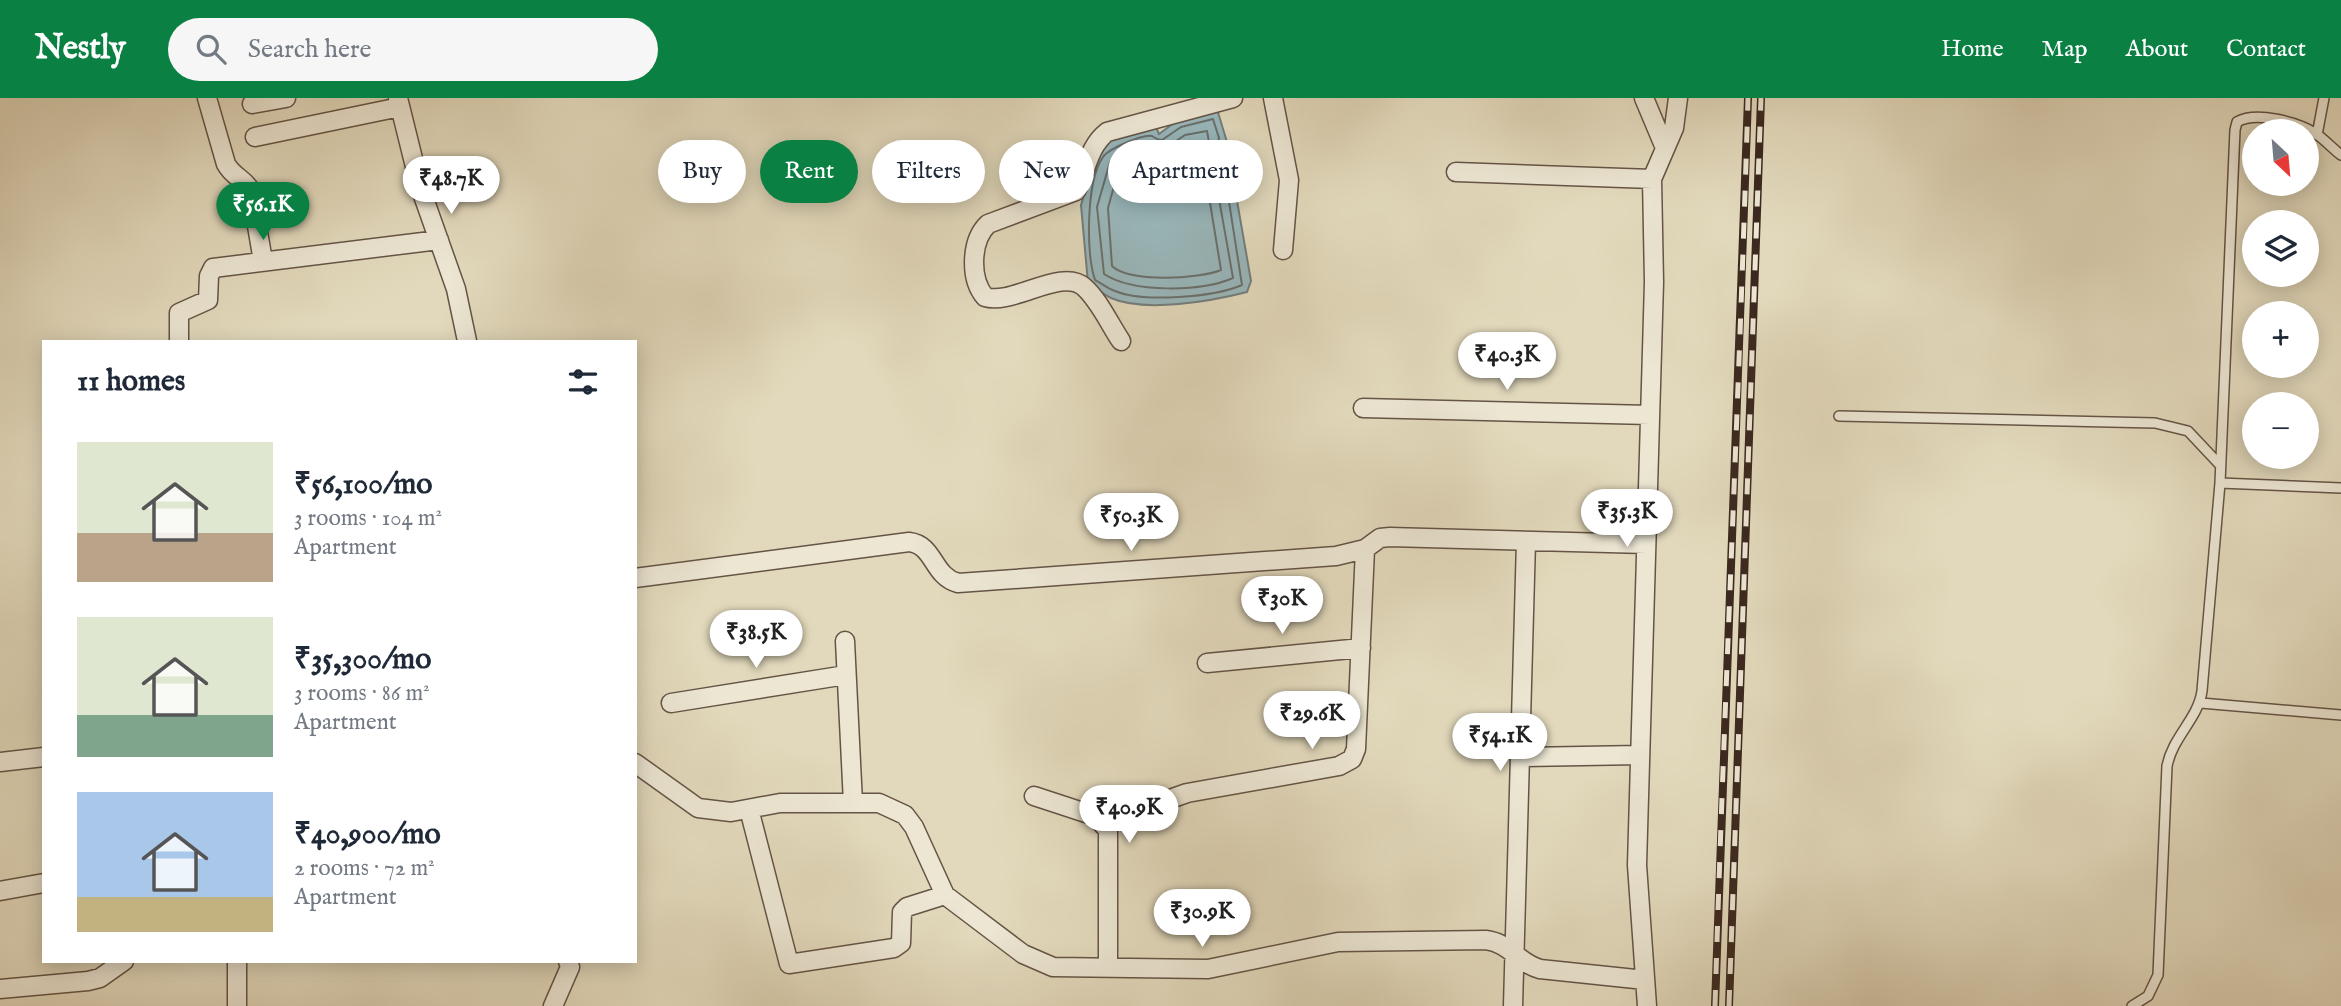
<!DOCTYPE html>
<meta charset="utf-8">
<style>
body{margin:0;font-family:"IM FELL English",serif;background:#f6f6f7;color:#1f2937;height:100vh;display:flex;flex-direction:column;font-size:26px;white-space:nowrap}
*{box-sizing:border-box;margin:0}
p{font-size:23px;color:#747a83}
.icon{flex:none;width:38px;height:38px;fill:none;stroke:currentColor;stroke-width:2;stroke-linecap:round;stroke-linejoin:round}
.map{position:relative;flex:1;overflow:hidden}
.panel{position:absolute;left:42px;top:242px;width:595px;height:623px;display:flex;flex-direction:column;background:#fff;border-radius:0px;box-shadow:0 4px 18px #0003}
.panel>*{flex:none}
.hud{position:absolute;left:658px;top:42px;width:665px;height:63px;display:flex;gap:14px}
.needle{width:46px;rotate:154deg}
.buttons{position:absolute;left:2242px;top:21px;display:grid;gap:14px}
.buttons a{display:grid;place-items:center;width:77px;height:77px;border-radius:50%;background:#fff;box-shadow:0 4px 18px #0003;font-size:35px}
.price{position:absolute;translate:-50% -60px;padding:0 16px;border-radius:24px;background:#fff;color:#222;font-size:23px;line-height:46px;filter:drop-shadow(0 2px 4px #0008)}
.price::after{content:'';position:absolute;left:50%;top:42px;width:21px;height:16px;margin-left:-10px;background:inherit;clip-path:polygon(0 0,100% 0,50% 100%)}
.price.active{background:#0b8043;color:#fff}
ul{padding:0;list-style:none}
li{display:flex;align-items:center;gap:21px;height:175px;padding:0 35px}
li span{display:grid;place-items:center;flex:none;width:196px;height:140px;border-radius:0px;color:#555}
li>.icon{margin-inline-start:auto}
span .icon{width:84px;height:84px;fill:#fffc;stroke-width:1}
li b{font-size:30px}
h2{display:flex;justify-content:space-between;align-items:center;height:84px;padding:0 35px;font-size:30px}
.pill{padding:0 24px;border-radius:32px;background:#fff;box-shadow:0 4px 18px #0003;font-size:24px;line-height:63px}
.pill.active{background:#0b8043;color:#fff}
header{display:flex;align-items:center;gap:42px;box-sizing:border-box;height:98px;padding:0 35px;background:#0b8043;color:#fff}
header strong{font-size:33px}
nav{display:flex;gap:38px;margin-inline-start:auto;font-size:24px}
.search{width:490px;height:63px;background:#f6f6f7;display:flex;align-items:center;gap:18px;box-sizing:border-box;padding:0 24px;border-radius:38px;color:#747a83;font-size:26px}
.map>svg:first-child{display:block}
.water{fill:#99b7bb;stroke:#737e7d;stroke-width:2}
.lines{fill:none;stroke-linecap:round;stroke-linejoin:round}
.shore{stroke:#6a706d;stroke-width:2}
.lane-casing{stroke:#655446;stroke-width:12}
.street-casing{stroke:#655446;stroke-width:21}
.lane{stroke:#ece6d3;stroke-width:9}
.street{stroke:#ece6d3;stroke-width:18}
.rail-casing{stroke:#3b281f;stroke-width:8}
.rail{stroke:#ece6d3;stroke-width:5;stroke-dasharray:16;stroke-linecap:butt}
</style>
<header>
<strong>Nestly</strong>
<div class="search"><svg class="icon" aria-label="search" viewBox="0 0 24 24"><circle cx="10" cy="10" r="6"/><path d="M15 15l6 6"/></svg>Search here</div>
<nav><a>Home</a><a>Map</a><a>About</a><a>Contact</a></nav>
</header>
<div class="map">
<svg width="2341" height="908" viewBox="0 0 2341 908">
<rect width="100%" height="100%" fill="#e2d9bc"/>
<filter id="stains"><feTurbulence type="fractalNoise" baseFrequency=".00286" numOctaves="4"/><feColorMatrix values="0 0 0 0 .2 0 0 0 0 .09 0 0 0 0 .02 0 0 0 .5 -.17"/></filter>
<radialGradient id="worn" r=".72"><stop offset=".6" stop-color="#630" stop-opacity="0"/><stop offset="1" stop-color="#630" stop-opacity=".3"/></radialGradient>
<path class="water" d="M1217,11L1227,44L1223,47L1228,51L1251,183L1247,194C1212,203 1145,215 1111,200C1103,196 1095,190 1088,185L1081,107L1096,55L1110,43L1156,29L1159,36L1178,22Z"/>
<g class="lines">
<path class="shore" d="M1213,21L1219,40L1217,50L1222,59L1242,187C1215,199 1143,205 1115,193C1108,191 1101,185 1095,182C1086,154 1086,83 1103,59C1108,51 1143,36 1152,38C1155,40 1158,42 1162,42L1181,29Z
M1207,33L1233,180C1201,194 1133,195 1104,176L1097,109L1110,64L1118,57L1147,48L1164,51L1185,37Z
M1195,46L1204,68L1221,172C1199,181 1130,185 1112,168L1108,110L1119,70L1146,59L1169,60Z"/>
<g class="lane-casing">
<path id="lane" d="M2317,37L2324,0
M1839,318L2155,325L2188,333L2220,367
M2220,385L2341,390
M2201,605L2341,617
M2132,908L2148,898L2158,877L2167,668C2173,638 2198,621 2202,593L2220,385L2235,32L2237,24C2256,13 2297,24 2315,35C2324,41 2332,50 2341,57"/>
</g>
<g class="street-casing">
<path id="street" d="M207,0L226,66C233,79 245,81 251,93L263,163
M398,0L420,89L456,191L467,243
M1273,0L1289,82L1283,152
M1644,0L1665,50
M252,6L286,0
M255,39L400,9
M1456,74L1652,81
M179,243V215L208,202L209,178L213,170L439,142
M1121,243C1110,227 1099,202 1084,189C1062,169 1012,208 985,199C969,180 971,142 988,126L1076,93C1087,72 1088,49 1107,34L1233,0
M1363,310L1650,317
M635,480L909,444C935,447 932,478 958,485L1336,458L1365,451L1380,440L1390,439L1646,446
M845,543L853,705
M1207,565L1361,550
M671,605L846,577
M1520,659L1640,657
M0,664L44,659
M635,665L698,710L731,714L780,705H879L905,717L914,729L945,797L1023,856L1053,869L1208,871L1338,844L1486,842C1510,845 1518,865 1540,871L1645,882
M1034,698L1095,718L1108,732V870
M749,711L789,866L894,850L901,845L902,814L907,809L945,797
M1103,725L1187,695L1339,668L1352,661L1356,651L1365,451
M0,793L44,785
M237,863V908
M0,891L88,883L100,880L124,863
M553,908L570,869L568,863
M1513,908L1526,443
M1647,908L1637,767L1654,184L1652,81L1674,30L1678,0"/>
</g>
<use href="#lane" class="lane"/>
<use href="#street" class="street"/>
<g class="rail-casing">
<path id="rail" d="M1715,908C1724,605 1739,303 1748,0
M1729,908L1761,0"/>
</g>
<use href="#rail" class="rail"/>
</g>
<rect width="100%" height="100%" filter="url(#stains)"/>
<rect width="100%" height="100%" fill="url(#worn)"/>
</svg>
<div class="buttons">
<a><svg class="needle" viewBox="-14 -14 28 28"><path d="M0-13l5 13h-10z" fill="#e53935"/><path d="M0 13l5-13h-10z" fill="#747a83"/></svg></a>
<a><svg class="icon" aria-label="layers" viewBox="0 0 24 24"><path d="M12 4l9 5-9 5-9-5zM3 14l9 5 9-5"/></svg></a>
<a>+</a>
<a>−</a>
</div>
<b class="price" style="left:451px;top:118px">₹48.7K</b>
<b class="price active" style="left:263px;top:144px">₹56.1K</b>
<b class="price" style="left:1507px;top:294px">₹40.3K</b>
<b class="price" style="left:1627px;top:451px">₹35.3K</b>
<b class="price" style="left:1131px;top:455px">₹50.3K</b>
<b class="price" style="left:1282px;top:538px">₹30K</b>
<b class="price" style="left:756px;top:572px">₹38.5K</b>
<b class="price" style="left:1312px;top:653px">₹29.6K</b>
<b class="price" style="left:1500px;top:675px">₹54.1K</b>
<b class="price" style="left:1129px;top:747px">₹40.9K</b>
<b class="price" style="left:1202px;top:851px">₹30.9K</b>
<div class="hud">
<a class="pill">Buy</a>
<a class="pill active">Rent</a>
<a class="pill">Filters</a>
<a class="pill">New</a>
<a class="pill">Apartment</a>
</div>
<section class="panel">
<h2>11 homes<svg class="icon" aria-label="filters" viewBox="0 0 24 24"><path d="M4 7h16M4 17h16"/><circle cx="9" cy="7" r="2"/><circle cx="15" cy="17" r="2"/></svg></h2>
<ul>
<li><span style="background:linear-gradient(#dfe7d0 65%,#b9a48a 0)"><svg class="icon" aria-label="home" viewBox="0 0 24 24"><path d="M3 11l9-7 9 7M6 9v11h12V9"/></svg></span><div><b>₹56,100/mo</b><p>3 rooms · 104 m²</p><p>Apartment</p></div></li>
<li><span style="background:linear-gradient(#dfe7d0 70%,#7fa58c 0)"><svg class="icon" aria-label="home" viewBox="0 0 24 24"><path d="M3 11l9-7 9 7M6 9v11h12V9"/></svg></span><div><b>₹35,300/mo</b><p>3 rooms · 86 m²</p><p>Apartment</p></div></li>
<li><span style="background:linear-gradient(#a9c7e8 75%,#c2b280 0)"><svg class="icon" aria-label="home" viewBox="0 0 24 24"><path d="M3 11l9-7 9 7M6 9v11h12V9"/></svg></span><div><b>₹40,900/mo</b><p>2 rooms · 72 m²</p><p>Apartment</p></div></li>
</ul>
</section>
</div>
